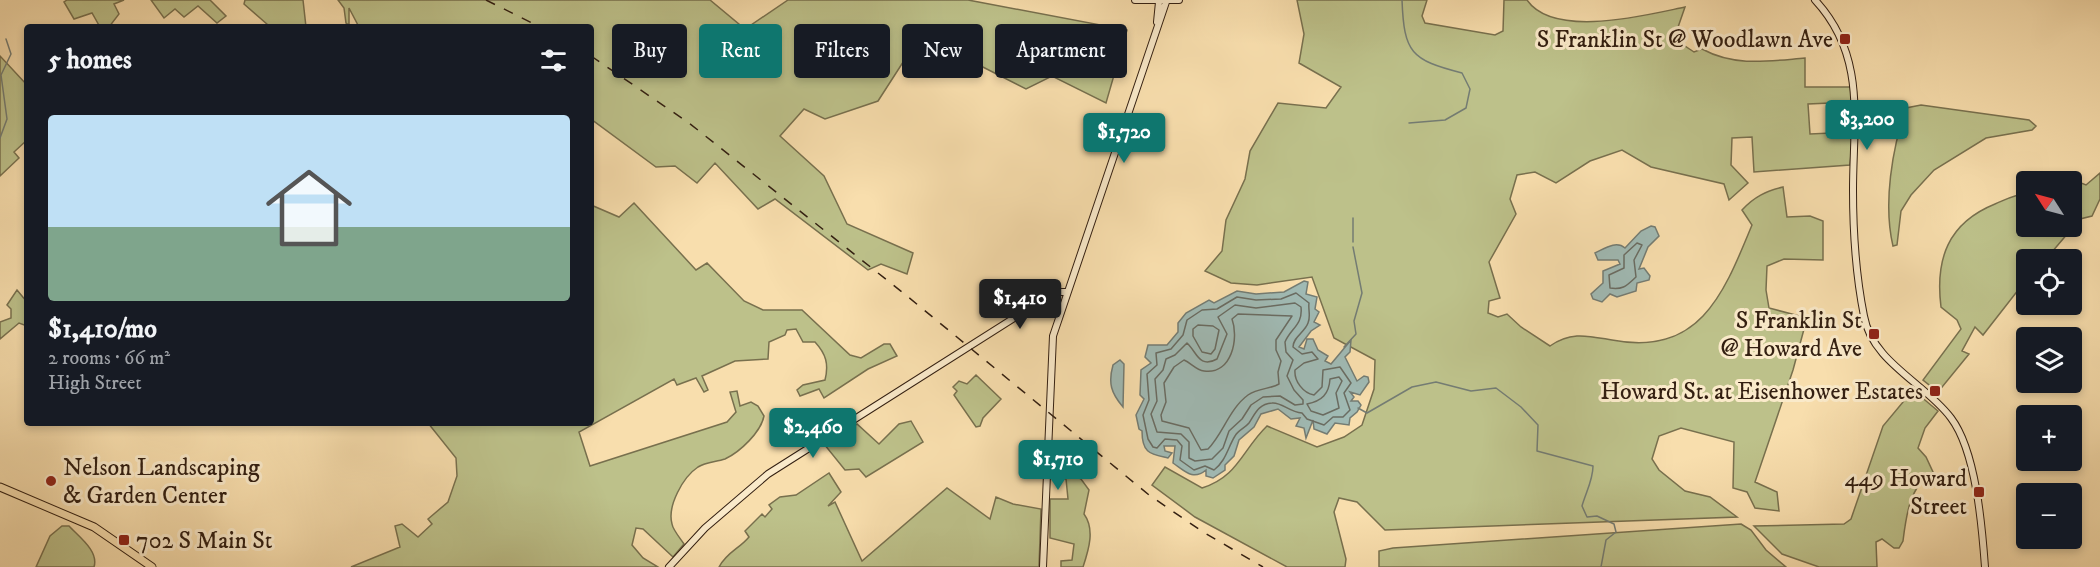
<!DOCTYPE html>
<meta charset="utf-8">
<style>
body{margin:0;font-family:"IM FELL DW Pica",serif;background:#242831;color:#f1f3f6;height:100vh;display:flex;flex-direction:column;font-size:22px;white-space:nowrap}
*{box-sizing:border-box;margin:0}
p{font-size:20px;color:#9ea1a6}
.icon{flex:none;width:33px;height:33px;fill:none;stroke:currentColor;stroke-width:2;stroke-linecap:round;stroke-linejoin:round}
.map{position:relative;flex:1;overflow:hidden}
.drawer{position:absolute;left:24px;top:24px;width:570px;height:402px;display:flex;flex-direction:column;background:#171b24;border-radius:6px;box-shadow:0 3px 9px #0003}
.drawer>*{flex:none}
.guide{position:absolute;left:612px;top:24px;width:570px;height:54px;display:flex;gap:12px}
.needle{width:39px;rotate:306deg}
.fabs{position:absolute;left:2016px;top:171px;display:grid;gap:12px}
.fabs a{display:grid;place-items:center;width:66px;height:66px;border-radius:6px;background:#171b24;box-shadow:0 3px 9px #0003;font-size:30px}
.price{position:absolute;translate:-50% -51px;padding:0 14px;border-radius:6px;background:#0f766e;color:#fff;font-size:20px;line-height:39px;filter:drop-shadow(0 2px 3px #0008)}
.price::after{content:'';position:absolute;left:50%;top:36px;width:18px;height:14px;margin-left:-9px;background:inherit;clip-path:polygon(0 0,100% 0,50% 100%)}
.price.on{background:#222;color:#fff}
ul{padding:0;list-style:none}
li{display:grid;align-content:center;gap:12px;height:318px;padding:0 24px}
li span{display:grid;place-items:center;height:186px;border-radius:6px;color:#555}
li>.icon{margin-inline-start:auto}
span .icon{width:108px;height:108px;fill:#fffc;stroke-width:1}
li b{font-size:26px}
h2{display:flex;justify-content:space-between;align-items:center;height:72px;padding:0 24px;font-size:26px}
.pill{padding:0 21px;border-radius:6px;background:#171b24;box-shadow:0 3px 9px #0003;font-size:21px;line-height:54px}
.pill.on{background:#0f766e;color:#fff}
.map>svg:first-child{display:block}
.green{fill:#bdc18a;stroke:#78704e;stroke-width:1.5}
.water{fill:#a0bab4;stroke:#747c73;stroke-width:1.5}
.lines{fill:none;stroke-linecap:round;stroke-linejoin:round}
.shore{stroke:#6a6c62;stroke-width:1.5}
.stream{stroke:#747c73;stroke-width:1.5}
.secondary-casing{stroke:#331f11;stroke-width:8}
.primary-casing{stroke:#331f11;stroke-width:9}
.secondary{stroke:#faeaca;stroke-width:6}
.primary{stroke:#f8dead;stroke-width:7}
.rail{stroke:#331f11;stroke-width:1.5;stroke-dasharray:10 10;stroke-linecap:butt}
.poi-dot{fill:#8f2418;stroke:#faeaca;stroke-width:2}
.labels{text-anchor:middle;stroke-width:6;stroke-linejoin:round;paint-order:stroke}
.poi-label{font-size:24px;fill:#331f11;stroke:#faeaca;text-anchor:end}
</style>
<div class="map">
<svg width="2100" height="567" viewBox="0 0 2100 567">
<rect width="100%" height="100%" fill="#f8dead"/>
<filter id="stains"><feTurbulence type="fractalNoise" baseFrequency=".00333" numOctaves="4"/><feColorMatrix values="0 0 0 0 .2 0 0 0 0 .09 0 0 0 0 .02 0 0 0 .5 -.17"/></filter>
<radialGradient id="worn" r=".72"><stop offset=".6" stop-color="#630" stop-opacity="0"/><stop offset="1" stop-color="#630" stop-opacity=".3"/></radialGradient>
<path class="green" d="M67,0H124L114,4L119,14L109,27H100L92,13L74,19L64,2Z
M151,0H210L226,16L217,23L198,6L184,17L175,9L164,18Z
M245,0H303L306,27H266L268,25L244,4Z
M338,0H710L745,29L788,0H968L1127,30L1106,103L1052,76L1026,89L973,62L925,28L878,101L825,119L804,109L780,136L824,176L847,224L913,253L907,274L881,264L868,270L775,199L758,209L715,163L697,183L675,166L656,167L591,119V27H359L349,8V25L346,23L344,8Z
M1297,0H1427L1422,16L1425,23L1495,35L1503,31L1504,0H1527C1554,39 1646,15 1685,7L1676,33L1682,44L1694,52L1702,49C1735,67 1769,61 1805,58V87H1851L1853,102L1808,104L1810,134L1853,132L1850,165L1754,172L1752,137L1732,138L1731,165L1748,183L1729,200L1724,184L1651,167L1622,150L1590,161L1556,183L1535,172L1517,175L1510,199L1516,214L1489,262L1500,298L1489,301L1488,313L1498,317L1507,314L1521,327L1550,346C1571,331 1588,336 1612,340C1700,357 1724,293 1752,225L1742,210C1754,197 1766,191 1783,187L1787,217L1810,216L1823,221V260L1784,259L1767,266L1766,290L1769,308L1807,318L1793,370L1755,482L1777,492L1779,511L1755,508L1747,492L1733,488L1734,442L1681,428L1659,436L1652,459L1659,470L1685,491L1710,497L1737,517L1385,530L1357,502L1339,498L1334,512L1346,559L1345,567H1287L1195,517L1152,485L1165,467L1202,488C1238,477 1242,450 1267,426L1317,447L1344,437L1362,425L1374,389L1375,360L1334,338L1312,277L1257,285L1231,283L1205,271L1222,251L1226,220L1245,179L1250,151L1278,103L1326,108L1341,87L1299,63L1304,34Z
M0,56L27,85V140L14,152L19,158L0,176Z
M1921,105L2029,120L2036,126L2032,130L1986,138L1934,170L1911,195L1901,211L1897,245L1893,246C1883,204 1892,149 1906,108Z
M2100,173V199L2092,216L2080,219L2046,259L2026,260V280L1983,335L1975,327L1962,351L1969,354L1938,392L1923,380L1961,329L1957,320L1941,307C1935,259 1948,223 1995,204C2005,200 2015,194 2026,194V226H2072V182L2067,181L2071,179L2086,185Z
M634,203L696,270L707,263L744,301L763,310H802L850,355L861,358L884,344H890L897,356L868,369L824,398L819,389L800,396L797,390L803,385L825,380C829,364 826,354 815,342H803L796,329L787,330L785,335L769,342L768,359L735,361L702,376L708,390L704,392L696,378L677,385L674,379L579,432L590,466L727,422L736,412L730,392L737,391L740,406L751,402L758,406L764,416C761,432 740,452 725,459C716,462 706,462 698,467C683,477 667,506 672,524C673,530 680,538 684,544L673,557L643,529L636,528L632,545L643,558L658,567H351L400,547L395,526L402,524L418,537L432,524L428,519L448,502L457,476L456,458L428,423H591V205L619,217Z
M17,290L27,302V326L19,323L0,339V322L11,318V309L7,305Z
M976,375L1001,399L983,418L980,426L976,427L954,395L957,391L953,387L959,381L967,384Z
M1913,390L1938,411L1925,428L1918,448L1926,457L1933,472C1910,485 1906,516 1903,541L1899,548H1894L1882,539L1876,542L1877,567H1819L1782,554L1754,526L1844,524L1851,519L1883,426Z
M911,421L923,442L866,477L859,469L845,470L824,444L857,424L879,444L899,424Z
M1064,469L1081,479L1089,490L1084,514C1095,529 1089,549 1083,567H1061V561L1072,560L1074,544L1050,538V499H1068L1066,479L1051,477V473Z
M829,473L841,492L828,506L835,502L862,561L947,488L990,519L996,497L1013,504L1041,509L1039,567H719C727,552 739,549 749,537L745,531L762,514L765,517L772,509L769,505L780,497L796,495Z
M1741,524L1751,530L1766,550L1786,567H1379V551L1393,548Z
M62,526H69C79,537 99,551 94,567H36L50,536Z"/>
<path class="water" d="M1651,226L1655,227L1659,236L1648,247L1639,269L1644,268L1650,276L1649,280L1637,283L1636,291L1617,297L1610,294L1602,302L1593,299L1591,294L1603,283V271L1620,264L1618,260H1598L1595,253C1604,249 1616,240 1625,248L1641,231Z
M1304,281L1308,282L1306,294L1317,297L1315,309L1319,312L1314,322L1320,325L1311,331L1299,347L1304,349L1307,339H1313L1318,350L1328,356L1325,361L1331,364L1351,340L1350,352L1345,357L1357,381L1364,376L1368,377L1369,382L1360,395L1350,392L1354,397L1351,401H1358L1361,405L1357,412L1350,418L1349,425L1335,423L1327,434L1314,429L1313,420L1306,438L1304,428L1296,426L1300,418L1291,419L1278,409L1261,414L1254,427L1239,440L1234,456L1225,465V470L1213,478L1206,476V470C1193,481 1185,471 1173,463L1175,446H1164L1165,451L1172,453L1168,458C1151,454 1142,454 1142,431L1139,429L1136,415L1144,399L1140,395L1141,370L1151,363L1145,357L1148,345H1167L1178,332V323L1186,313L1209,300L1214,303L1237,291L1256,294L1284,292Z
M1120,360L1124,364L1123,407C1111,393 1108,383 1113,365Z"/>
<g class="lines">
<path class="shore" d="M1637,243L1642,245L1634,260L1636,277C1627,285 1624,290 1610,288L1609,275L1624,268V255Z
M1296,293L1309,303C1308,310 1311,316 1308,323C1305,332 1293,337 1293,347L1302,354L1312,352L1318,359L1304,363L1295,370C1294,381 1303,393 1314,395L1322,387L1323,370L1340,367L1351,383L1344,393L1350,410L1343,417H1333L1324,425L1307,419L1302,413C1289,412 1282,402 1272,403C1258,404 1255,414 1249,423C1245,428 1238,430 1235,436C1228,447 1226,461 1214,470L1205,466L1194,470L1180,460L1182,446L1177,440L1165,439L1157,448L1153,447L1148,439L1143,415L1149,400L1147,374L1157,365L1156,353L1171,349L1183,335L1187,320L1202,310L1217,309L1237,297L1256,300L1281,299Z
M1295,303L1301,307C1303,325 1291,328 1285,342L1286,352L1293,360L1287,376L1294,390L1303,400V404L1295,405L1280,396L1263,397L1251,405L1242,419L1229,431L1223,448L1212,459L1195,461L1189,458V442L1181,434L1157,432L1151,414L1157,401L1155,379L1163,370L1166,359L1175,355L1187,343C1197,352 1199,369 1217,359L1227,334L1218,317L1235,305L1256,308Z
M1238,314L1292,316L1276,340V350L1281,361L1278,372L1279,384C1271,389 1258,388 1248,395C1229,409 1223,434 1208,449L1201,450L1189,428L1162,421L1161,415L1166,402L1164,383L1174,367L1184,360C1191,363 1196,370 1204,371C1232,375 1239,338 1232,319Z
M1198,325L1213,326L1219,330L1215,349L1211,354L1202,352L1193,336V329Z
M1339,377L1342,381L1336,393L1339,408L1323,415L1311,411L1307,404C1322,401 1329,394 1330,379Z"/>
<path class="stream" d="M1402,0C1404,53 1411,60 1462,73L1470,89L1466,108L1445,120L1409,123
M0,138L7,119L1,75L11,54L6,39
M1353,242V218
M1344,347L1356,334L1354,321L1362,293L1353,247
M1358,408L1367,413L1412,387L1436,382L1471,391L1496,388L1521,407L1538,425L1537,451L1593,466C1593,480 1586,492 1582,506L1587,517L1597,516L1614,524L1616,532L1606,540L1601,567"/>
<g class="secondary-casing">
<path id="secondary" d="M1135,0H1179
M1815,0C1867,56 1853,121 1853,190C1853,230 1856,276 1864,316C1872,362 1925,383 1951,418C1976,451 1982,526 1985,567
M1157,22L1159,2
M669,567L705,528L768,474L1055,292H1067
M1043,567L1053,336L1166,2"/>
</g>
<g class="primary-casing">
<path id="primary" d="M0,487L94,527L152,567"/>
</g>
<use href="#secondary" class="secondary"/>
<use href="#primary" class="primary"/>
<path class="rail" d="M486,0L540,27
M591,56L689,123L907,296L1149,495L1203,532L1263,567"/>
</g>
<g class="poi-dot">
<rect x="1839" y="33" width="12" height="12" rx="3"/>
<rect x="1868" y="328" width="12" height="12" rx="3"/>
<rect x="1929" y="385" width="12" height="12" rx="3"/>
<circle cx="51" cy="481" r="6"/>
<rect x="1973" y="486" width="12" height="12" rx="3"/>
<rect x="118" y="534" width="12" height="12" rx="3"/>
</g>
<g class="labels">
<g class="poi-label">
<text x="1833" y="47">S Franklin St @ Woodlawn Ave</text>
<text x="1862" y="328">S Franklin St<tspan x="1862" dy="28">@ Howard Ave</tspan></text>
<text x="1923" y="399">Howard St. at Eisenhower Estates</text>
<text x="63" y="475" text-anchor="start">Nelson Landscaping<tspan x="63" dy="28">&amp; Garden Center</tspan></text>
<text x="1967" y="486">449 Howard<tspan x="1967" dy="28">Street</tspan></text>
<text x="136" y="548" text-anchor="start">702 S Main St</text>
</g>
</g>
<rect width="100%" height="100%" filter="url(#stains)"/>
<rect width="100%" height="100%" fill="url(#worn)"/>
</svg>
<div class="fabs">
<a><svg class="needle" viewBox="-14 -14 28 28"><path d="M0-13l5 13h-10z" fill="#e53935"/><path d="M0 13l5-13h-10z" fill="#9ea1a6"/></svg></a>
<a><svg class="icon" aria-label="locate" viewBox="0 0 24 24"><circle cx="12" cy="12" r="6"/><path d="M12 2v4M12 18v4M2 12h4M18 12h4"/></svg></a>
<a><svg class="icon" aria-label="layers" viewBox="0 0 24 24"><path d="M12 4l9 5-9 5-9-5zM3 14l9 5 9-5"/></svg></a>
<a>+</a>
<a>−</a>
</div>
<b class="price" style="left:1867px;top:151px">$3,200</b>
<b class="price" style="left:1124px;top:164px">$1,720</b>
<b class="price on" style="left:1020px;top:330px">$1,410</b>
<b class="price" style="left:813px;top:459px">$2,460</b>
<b class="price" style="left:1058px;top:491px">$1,710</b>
<div class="guide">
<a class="pill">Buy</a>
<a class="pill on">Rent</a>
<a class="pill">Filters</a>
<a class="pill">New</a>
<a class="pill">Apartment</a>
</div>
<section class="drawer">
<h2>5 homes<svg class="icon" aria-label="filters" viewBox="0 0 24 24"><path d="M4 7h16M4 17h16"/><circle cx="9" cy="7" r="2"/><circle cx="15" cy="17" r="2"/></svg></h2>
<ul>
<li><span style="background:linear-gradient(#bfe0f5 60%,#7fa58c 0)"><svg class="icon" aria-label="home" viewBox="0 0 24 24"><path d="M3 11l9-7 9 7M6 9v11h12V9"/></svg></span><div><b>$1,410/mo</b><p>2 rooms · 66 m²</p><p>High Street</p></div></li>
</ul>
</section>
</div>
